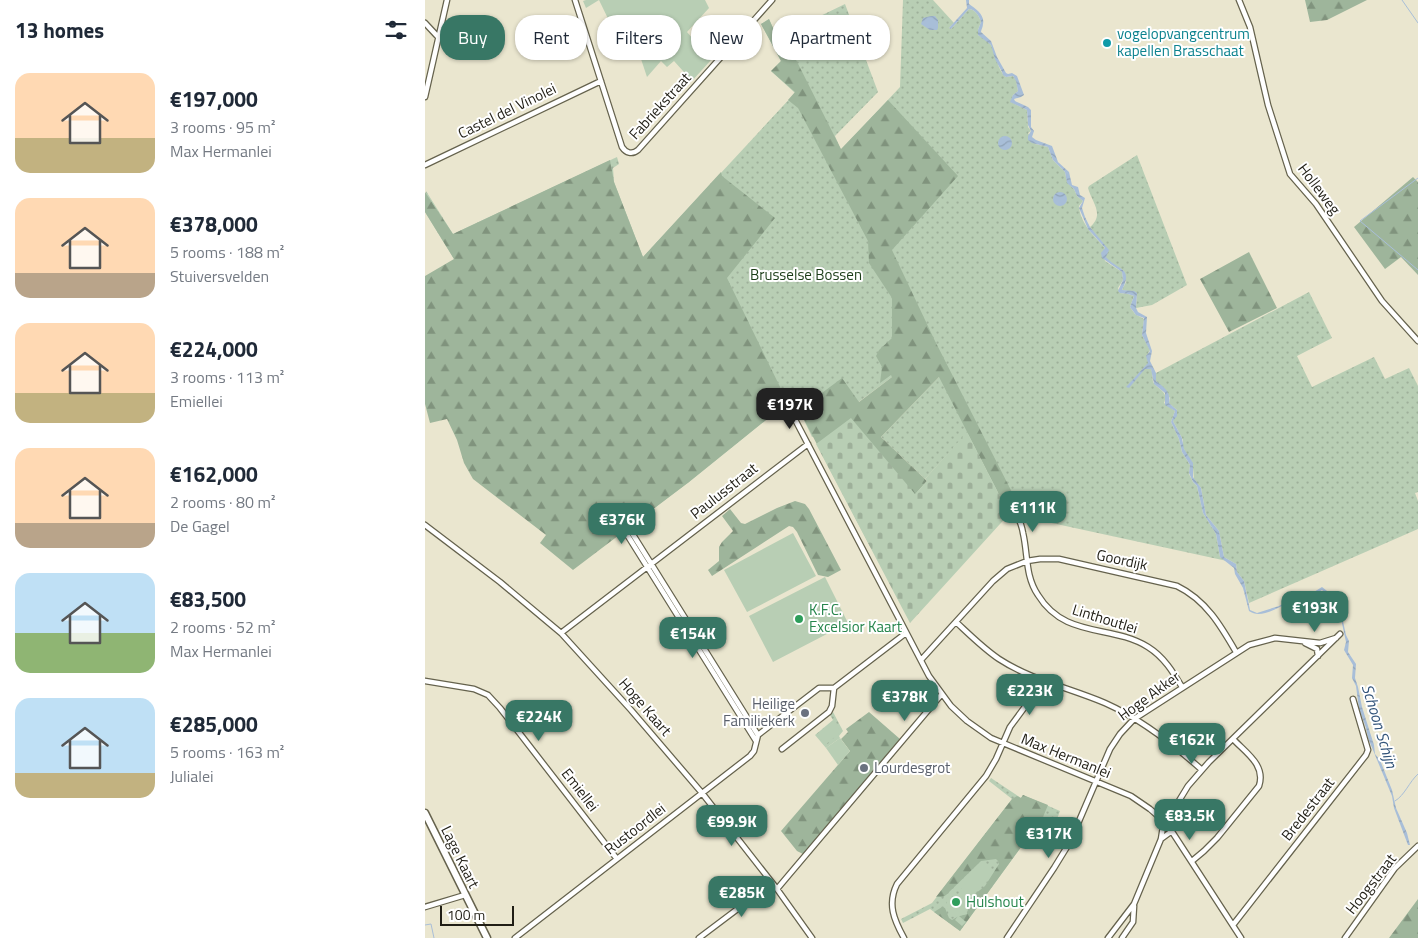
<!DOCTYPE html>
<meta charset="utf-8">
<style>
body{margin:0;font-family:"Titillium Web",sans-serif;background:#f2f2f3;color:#1f2937;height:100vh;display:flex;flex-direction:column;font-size:19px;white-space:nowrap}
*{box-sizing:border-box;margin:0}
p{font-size:16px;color:#747a83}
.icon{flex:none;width:28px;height:28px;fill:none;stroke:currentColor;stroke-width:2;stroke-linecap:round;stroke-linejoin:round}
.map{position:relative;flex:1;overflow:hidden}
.drawer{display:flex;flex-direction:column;background:#fff;width:425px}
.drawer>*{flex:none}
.top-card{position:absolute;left:15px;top:15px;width:475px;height:45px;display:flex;gap:10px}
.scale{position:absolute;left:15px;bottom:12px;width:74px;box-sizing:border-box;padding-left:5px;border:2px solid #201e15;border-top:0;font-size:14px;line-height:18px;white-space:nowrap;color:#201e15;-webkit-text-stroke:4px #fff;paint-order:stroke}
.price{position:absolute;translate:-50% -42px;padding:0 11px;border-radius:10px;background:#387765;color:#fff;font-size:16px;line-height:32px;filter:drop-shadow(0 1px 2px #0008)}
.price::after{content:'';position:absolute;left:50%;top:30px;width:15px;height:11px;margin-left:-8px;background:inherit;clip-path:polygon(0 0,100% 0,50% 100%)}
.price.on{background:#222;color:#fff}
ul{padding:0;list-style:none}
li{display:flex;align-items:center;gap:15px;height:125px;padding:0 15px}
li span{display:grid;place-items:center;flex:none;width:140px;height:100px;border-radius:15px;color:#555}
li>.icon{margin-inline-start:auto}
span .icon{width:60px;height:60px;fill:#fffc;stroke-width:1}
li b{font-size:21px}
h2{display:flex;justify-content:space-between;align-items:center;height:60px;padding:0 15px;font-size:21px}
.tag{padding:0 18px;border-radius:20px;background:#fff;box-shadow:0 1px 4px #0004;font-size:18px;line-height:45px}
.tag.on{background:#387765;color:#fff}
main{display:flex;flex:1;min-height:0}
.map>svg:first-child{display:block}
.grass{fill:url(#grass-dots)}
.forest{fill:url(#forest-firs)}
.cemetery{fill:url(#cemetery-stones)}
.garden{fill:#b8ceb4}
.water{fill:url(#water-waves)}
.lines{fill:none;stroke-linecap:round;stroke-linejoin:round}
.stream{stroke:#a8bed8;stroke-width:1}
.street-casing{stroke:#65624d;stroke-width:7}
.secondary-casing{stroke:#65624d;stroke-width:9}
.street{stroke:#fff;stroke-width:4.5}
.secondary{stroke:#fff;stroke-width:6}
.culture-dot{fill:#0f9aa8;stroke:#fff;stroke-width:2}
.leisure-dot{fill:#2e9e5b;stroke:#fff;stroke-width:2}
.worship-dot{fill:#6b7280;stroke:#fff;stroke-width:2}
.labels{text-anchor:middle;stroke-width:4;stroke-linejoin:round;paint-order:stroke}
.culture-label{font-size:15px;fill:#0d838f;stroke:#fff;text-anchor:start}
.street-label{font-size:15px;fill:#201e15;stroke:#fff}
.park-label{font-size:15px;fill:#1b3d17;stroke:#fff}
.leisure-label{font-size:15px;fill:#27864d;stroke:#fff;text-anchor:start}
.worship-label{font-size:15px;fill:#5b616d;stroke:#fff;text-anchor:end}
.water-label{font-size:16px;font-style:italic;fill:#32547a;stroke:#fff}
</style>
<main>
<section class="drawer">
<h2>13 homes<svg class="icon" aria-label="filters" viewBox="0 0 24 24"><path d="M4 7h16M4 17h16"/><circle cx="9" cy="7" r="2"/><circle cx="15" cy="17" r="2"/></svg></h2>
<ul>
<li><span style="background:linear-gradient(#ffd9b3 65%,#c2b280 0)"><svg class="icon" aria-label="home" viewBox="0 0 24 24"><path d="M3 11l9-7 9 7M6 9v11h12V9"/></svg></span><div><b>€197,000</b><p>3 rooms · 95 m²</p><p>Max Hermanlei</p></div></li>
<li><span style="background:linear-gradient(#ffd9b3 75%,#b9a48a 0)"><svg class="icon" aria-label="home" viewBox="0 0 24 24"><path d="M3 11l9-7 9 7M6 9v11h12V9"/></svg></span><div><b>€378,000</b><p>5 rooms · 188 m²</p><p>Stuiversvelden</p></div></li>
<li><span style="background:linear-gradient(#ffd9b3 70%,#c2b280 0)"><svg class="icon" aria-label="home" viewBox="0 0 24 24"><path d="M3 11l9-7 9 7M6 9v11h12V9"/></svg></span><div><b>€224,000</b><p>3 rooms · 113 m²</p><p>Emiellei</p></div></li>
<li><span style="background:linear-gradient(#ffd9b3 75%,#b9a48a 0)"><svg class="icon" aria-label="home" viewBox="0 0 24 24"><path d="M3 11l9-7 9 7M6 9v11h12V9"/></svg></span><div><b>€162,000</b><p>2 rooms · 80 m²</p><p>De Gagel</p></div></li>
<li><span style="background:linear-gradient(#bfe0f5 60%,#8fb573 0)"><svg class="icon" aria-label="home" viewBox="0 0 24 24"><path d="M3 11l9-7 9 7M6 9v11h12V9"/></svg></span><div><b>€83,500</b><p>2 rooms · 52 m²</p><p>Max Hermanlei</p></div></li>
<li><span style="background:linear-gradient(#bfe0f5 75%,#c2b280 0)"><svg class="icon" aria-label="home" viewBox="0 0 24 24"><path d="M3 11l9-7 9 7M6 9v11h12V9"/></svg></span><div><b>€285,000</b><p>5 rooms · 163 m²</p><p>Julialei</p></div></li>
</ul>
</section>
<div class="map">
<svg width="993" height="938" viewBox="0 0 993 938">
<defs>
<pattern id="grass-dots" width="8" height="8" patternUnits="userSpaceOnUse" patternTransform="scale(1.25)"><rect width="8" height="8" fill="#b8ceb4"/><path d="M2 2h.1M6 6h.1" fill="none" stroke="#9eb09a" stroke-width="1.8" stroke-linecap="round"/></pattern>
<pattern id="forest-firs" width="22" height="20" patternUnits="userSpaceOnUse" patternTransform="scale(1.25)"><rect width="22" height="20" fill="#9eb59b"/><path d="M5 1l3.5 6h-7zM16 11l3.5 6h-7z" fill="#80937d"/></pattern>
<pattern id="cemetery-stones" width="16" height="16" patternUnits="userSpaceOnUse" patternTransform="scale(1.25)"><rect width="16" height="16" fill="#b8ceb4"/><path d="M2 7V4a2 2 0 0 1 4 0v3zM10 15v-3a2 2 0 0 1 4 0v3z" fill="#9eb09a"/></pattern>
<pattern id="water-waves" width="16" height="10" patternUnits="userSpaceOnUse" patternTransform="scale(1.25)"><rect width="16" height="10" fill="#a8bed8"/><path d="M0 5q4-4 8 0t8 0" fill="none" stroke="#90a3b8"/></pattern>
</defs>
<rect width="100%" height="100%" fill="#eae6cf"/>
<path class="grass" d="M478,0H508L529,23L524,28L526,29L544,9C551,10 554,16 556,22L553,30V35C558,38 563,41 566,45C571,53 572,70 581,77L588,76L591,80L593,91L588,95L586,102L602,110L603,127L606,131L603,133L610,144L623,147L628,160L640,172L642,182L649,189L652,196L658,201L654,206C655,223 669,236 680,248L678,252L680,261L697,272L698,280L693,288L695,293L703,294L709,296L705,307L710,314L719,319L717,335L725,350L722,355L727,372L728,382C733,390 744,391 739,403L750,411L746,422L754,439L757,452L765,465L764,474L768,482L772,486L778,513L791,534L795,557L802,561L599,517L594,506L585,510V513L583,512L542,433L500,479L456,437L514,377H467L387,437L374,410L371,411L367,405L358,409L359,411L341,420L264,482L209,523L29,259L0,212L1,191L28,234L192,157L194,164L188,168L189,182L218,257L370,93L346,71L356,61L336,24L344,19L352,37L420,4L453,92L410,136L416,150L475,87Z
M712,155L762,285L727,305L711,308L712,293L697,290L701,282L699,271L682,260L680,255L683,251L665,227C680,214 667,203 663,188L664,186Z
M884,292L907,338L872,356L887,387L949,357L960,379L984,368L993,386V492L990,493L993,501V529L824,603L819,581L812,572L811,564L799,557L794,531L781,515L776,488L769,479L768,468L758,447V440L748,421L752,410L744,403L745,398L731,381V373Z
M408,712L418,731L414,736L415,738L401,748L390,735L408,720L405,715Z
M566,778L596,798L598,795L635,811L632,819L647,825L646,829L618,817L535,931L505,909L478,923L476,919L507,903L587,799L564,781Z"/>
<path class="forest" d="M880,0H942L902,20L885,22Z
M344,19L352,37L358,34L416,149L463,100L533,176L467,250L510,341L594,506L585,510V513L583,512L514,377L456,437L502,481L445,546L374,410L417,378L434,402L467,377L466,375L455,383L457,367L451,356L454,350L467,338V298L444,263L443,241L373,108L363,100L370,92L346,71L356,61L336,24Z
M185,160L189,182L218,257L296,172L297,176L350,218L302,278L358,393L355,395L361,408L358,409L359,411L341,420L264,482L148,570L115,543L121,535L48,479L39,463L32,440L22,419L5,423L0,404V276L29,259L0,212V192L28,234Z
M988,177L993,182V275L976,257L960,269L929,227Z
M824,252L852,308L804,332L775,279Z
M370,501L380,504L384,509L416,570L403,577L393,575L372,532L368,527L364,526L287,576L283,570L294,561V547L297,542L308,531L297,516L305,509L316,523L320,524L352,508Z
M444,712L475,739L378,854L372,851L356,831L425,751L416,739L423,732L421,729Z
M598,795L623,805L618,817L535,931L509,912L517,907L520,908L524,918L527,920L534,916L542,914L545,898L560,886L574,864L573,861L571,859L556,861L521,895L518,897H511L587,799L592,796L596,798Z
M993,899V938H964Z"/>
<path class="cemetery" d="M426,418L490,494L502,481L500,479L542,432L583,512L585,513L485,623L391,444Z"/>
<path class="garden" d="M161,0H280L284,8L262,32L286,60L267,81L249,61L242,67L236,61L222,77L205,26L189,31L174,0L161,8L158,1Z
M368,533L391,576L322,612L299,570Z
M400,577L423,623L348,662L324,616Z
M409,721L416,732L400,745L392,734Z
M415,738L425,751L413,765L401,748Z
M557,863L567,873L544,896L534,886Z
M540,895L542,914L534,916L541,922L537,926L530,920L533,916L524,917L521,898Z"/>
<path class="water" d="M541,0H544V4C551,9 560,15 558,24C558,27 556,30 556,32L566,41L572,57L581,73L583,74L587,73L592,76L599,95L596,97L589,99L590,101L603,107L606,110V127L609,131L607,137L611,140L627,146L633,162L644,172L647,185L653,187L655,195L660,198L657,208L660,217L665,227L684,250L681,257C692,270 709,267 697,290L709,291L712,293L711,308L713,312L722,317L721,333L727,351L725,361L731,373V381C740,388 746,392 744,403L752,410V416L748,421L757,438L759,449L768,463V477L776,488L781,515L794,531L799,557L811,564L812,572L819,581L825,610L832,613L854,606L862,602L879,598L897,587L911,598L914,603L921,635L924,641L923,652L931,664L930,678L933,687L937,707L949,745L950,754L955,760L967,790L971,808L982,833L985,845H983L969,808L967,796L943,738L941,728L934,709L931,686L927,678L928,665L919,650L921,642L913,605L897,590C889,595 882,600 873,602C869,603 864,603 861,604C850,609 835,619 824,611L818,588L810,574L809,568L795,557L791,534L778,513L772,486L768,482L764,473L765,465L757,452L754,439L746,422L750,411L740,405V393L729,384L726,369H720L704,388L701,387L723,363L721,356L725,351L717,335L719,318L711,315L705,307L709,296L703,294L695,293L693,291L698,280L697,272L677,258L676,253L680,248L663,229L654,208L658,201L652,196L649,189L642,183L640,172L628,160L623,147L607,143L603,140V136L606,131L603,125L602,110L585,102L588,95L593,91L591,81L588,76L581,77L578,75L577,72L570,59L566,45L553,35V30L556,22C554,16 551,10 544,9L526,29L524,28L542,8Z
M506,16H510L513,20V28L512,30H505L496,24L498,18Z
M573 143a7 7 0 1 1 14 0a7 7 0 1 1-14 0Z
M628 199a7 7 0 1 1 14 0a7 7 0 1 1-14 0Z"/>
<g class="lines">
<path class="stream" d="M977,0L993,23
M993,178L935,221L993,270
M970,801C980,795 984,782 993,774
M0,925L6,924L9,938"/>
<g class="street-casing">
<path id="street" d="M150,0L197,147C201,153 207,155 213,150L347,0
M814,0L825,27L843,105L865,174L891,204L957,301L993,341
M0,23L14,38
M0,97L22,0
M0,165L176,81
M364,408L504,676L526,706L542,721L566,738L706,796L725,809L742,824L816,938
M591,512C594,519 597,526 598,533C603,554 600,576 613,595C640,639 686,624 723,647C739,657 748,672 757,687
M0,525L75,582L136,633L206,710L277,793L352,889L387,938
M202,525L199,527L201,533L331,741
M202,525L333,735
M531,622C545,635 559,649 574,659C606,680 645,688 680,703C716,719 748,744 777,770
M136,633L383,444
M880,643L892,649L893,656
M496,660L568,581L582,569L602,561L615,559H634L752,586C781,600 796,626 811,652
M0,681L49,689L63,695L75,708L192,859
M357,749L404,712L407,706L409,688L481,633
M744,827L747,822L749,809
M736,839L747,831
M767,861L779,851L792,838L834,786C841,765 821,753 808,739
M352,889L516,695
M0,907L40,895
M808,925L941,755L943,750L928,699
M90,938L325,756L329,751L333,735L394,688H409
M274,938L347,883
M479,938C469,920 462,904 472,884L561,776L571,759L585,727L619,681
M582,938L629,868L645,842L685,749L695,734L709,719L824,645L850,638L895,643L911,638
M683,938L709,904L736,839L739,820L749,809L763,786L784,762L915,634
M697,938L708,922L709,906
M920,938L970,868L993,846"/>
</g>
<g class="secondary-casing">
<path id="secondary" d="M0,813L62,938"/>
</g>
<use href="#street" class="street"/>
<use href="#secondary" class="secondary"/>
</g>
<circle class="culture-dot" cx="682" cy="43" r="5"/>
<g class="leisure-dot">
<circle cx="374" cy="619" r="5"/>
<circle cx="531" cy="902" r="5"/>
</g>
<g class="worship-dot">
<circle cx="380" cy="713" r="5"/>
<circle cx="439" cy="768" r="5"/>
</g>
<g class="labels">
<g class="culture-label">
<text x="692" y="39">vogelopvangcentrum<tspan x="692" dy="17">kapellen Brasschaat</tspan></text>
</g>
<g class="street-label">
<text transform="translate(235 106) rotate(-48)" y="5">Fabriekstraat</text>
<text transform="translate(82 111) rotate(-26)" y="5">Castel del Vinolei</text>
<text transform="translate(894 189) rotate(53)" y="5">Holleweg</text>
<text transform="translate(299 491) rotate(-38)" y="5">Paulusstraat</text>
<text transform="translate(697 560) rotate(12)" y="5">Goordijk</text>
<text transform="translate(680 619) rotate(17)" y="5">Linthoutlei</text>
<text transform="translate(724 696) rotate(-36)" y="5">Hoge Akker</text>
<text transform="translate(220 707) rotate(49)" y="5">Hoge Kaart</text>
<text transform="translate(641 756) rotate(22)" y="5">Max Hermanlei</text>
<text transform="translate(155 790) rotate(52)" y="5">Emiellei</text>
<text transform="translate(883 809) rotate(-52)" y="5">Bredestraat</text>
<text transform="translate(210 829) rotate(-38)" y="5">Rustoordlei</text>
<text transform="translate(35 857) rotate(64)" y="5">Lage Kaart</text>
<text transform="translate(946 884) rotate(-52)" y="5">Hoogstraat</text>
</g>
<g class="park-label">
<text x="381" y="280">Brusselse Bossen</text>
</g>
<g class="leisure-label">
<text x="384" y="615">K.F.C.<tspan x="384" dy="17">Excelsior Kaart</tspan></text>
<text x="541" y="907">Hulshout</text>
</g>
<g class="worship-label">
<text x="370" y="709">Heilige<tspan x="370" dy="17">Familiekerk</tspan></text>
<text x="449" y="773" text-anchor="start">Lourdesgrot</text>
</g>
<g class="water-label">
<text transform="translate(955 726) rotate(73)" y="6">Schoon Schijn</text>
</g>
</g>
</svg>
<div class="scale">100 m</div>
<b class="price on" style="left:365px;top:430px">€197K</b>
<b class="price" style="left:608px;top:533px">€111K</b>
<b class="price" style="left:197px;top:545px">€376K</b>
<b class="price" style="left:890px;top:633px">€193K</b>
<b class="price" style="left:268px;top:659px">€154K</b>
<b class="price" style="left:605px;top:716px">€223K</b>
<b class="price" style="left:480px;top:722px">€378K</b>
<b class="price" style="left:114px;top:742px">€224K</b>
<b class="price" style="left:767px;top:765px">€162K</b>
<b class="price" style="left:765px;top:841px">€83.5K</b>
<b class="price" style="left:307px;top:847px">€99.9K</b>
<b class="price" style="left:624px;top:859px">€317K</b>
<b class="price" style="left:317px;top:918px">€285K</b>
<div class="top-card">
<a class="tag on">Buy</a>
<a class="tag">Rent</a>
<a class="tag">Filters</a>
<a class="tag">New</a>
<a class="tag">Apartment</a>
</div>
</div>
</main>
